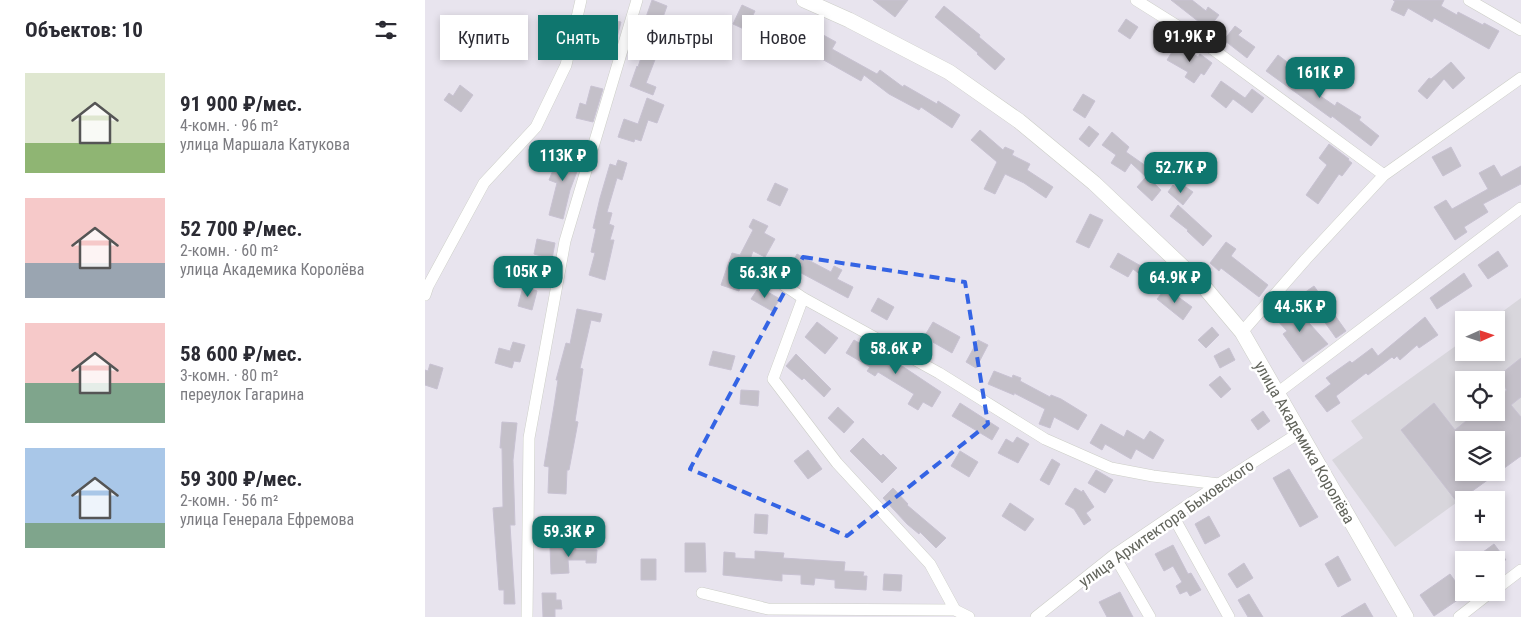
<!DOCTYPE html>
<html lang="ru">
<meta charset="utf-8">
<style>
body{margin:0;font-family:"Roboto Condensed",sans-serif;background:#f2f2f3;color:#2b2b33;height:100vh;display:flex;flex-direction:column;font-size:19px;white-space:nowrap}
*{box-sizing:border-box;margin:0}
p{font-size:16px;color:#7c7c81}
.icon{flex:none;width:28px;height:28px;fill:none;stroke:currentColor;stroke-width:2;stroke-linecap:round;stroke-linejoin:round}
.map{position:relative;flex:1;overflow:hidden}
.side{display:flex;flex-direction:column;background:#fff;width:425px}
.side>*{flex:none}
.top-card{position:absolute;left:15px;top:15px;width:475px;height:45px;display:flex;gap:10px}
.needle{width:32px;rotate:87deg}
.tools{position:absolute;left:1030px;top:311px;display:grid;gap:10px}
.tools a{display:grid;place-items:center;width:50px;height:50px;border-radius:0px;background:#fff;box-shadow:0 2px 8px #0003;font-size:25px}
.price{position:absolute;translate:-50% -42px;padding:0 11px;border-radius:10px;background:#0f766e;color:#fff;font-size:16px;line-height:32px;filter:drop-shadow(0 1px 2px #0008)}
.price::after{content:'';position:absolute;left:50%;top:30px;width:15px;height:11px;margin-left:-8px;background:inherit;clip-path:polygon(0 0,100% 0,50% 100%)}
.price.on{background:#222;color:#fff}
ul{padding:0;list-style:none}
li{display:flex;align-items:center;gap:15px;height:125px;padding:0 25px}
li span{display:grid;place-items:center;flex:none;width:140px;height:100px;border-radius:0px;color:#555}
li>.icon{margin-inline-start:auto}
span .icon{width:60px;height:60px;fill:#fffc;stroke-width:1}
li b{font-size:21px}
h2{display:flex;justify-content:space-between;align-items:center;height:60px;padding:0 25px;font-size:21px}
.tag{padding:0 18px;border-radius:0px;background:#fff;box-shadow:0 2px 8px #0003;font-size:18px;line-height:45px}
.tag.on{background:#0f766e;color:#fff}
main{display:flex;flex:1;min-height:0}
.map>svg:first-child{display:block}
.industrial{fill:#d8d6dc;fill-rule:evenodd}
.building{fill:#c4c0c9;stroke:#c8c2d2;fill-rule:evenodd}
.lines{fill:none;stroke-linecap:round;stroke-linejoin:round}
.minor-casing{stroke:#cccec7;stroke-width:12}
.tertiary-casing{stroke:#cccec7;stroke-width:16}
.minor{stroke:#fff;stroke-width:11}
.tertiary{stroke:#fff;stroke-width:15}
.marked{fill:none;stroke:#3464e4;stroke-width:4;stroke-dasharray:10 6;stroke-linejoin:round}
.labels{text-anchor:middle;stroke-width:5;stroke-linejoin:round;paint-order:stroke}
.street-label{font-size:16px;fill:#62645c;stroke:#fff}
</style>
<main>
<section class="side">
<h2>Объектов: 10<svg class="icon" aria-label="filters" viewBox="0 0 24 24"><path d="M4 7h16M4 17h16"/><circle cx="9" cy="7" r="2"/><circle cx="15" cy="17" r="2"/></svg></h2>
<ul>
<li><span style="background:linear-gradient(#dfe7d0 70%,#8fb573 0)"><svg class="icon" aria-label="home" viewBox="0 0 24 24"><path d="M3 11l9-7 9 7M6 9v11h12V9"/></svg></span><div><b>91 900 ₽/мес.</b><p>4-комн. · 96 m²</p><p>улица Маршала Катукова</p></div></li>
<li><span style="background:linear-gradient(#f6c9c9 65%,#9aa5b1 0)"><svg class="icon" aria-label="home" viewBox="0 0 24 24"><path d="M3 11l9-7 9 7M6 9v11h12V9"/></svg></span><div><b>52 700 ₽/мес.</b><p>2-комн. · 60 m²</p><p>улица Академика Королёва</p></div></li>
<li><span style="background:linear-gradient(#f6c9c9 60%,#7fa58c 0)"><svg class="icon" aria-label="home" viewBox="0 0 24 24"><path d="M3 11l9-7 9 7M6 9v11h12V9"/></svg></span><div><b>58 600 ₽/мес.</b><p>3-комн. · 80 m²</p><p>переулок Гагарина</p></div></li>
<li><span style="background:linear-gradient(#a9c7e8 75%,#7fa58c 0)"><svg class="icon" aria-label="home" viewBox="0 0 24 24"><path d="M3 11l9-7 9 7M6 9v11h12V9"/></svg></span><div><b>59 300 ₽/мес.</b><p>2-комн. · 56 m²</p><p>улица Генерала Ефремова</p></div></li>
</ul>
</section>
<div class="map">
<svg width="1096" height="617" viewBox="0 0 1096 617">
<rect width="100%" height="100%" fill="#e8e4ee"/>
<path class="industrial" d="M1096,298V456L970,547L907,460L938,438L926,421L1039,340V352H1071V320H1066ZM1039,380H1071V412H1039ZM1039,440H1071V472H1039Z"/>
<path class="building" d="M227,0L242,6L237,20L231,24L220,20Z
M448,0H483L470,17Z
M746,0H767L781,11L783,7L794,15L783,29Z
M968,0H1019L1016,6L1032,15L1033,12L1058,25L1059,23L1074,31L1064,49L1009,18L1007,22L983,8L979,16L966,10L970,1Z
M317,5L330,11L321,30L308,24Z
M519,6L555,35L554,37L580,59L570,70L552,54L553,53L510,17Z
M182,19L196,22L190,45L177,42Z
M701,19L713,27L705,39L693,31Z
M810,26L817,31L813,35L830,47L822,58L799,40Z
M391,31L411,42L407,49L452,74L455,70L478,87L479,85L512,104L513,101L535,115L527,128L496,107L494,110L464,94L439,75L436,81L381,50Z
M223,36L240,41L234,58L231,57L221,83L231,87L228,95L205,86L212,66L213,67Z
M752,44L773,57L775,54L787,63L779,75L776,73L769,83L760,77L763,72L742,60Z
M853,55L866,65L864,67L881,79L884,75L897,84L891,93L910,106L912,102L936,117L934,120L954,136L946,146L907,116L906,118L841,71Z
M1026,62L1040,78L1028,89L1019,79L1002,99L993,91L1004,78L1006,79Z
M796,81L820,98L827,89L839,98L827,113L808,99L801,108L786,96Z
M35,85L48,95L36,112L19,100L24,93L28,96Z
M166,86L178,89L168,122L151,118L155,103L161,105Z
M658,94L670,101L660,118L648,110Z
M222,98L239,105L232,123L223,120L216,141L210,139L209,142L193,137L199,119L213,124Z
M664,126L674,134L664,147L654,139Z
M555,130L578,150L580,147L589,151L587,155L605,164L602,170L628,187L621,198L599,183L580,174L570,194L559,189L572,162L546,140Z
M687,132L704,147L701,152L721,166L722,164L735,176L728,182L736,190L727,201L712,187L721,177L706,163L700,172L686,163L691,155L677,145Z
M904,144L924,159L923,160L927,163L917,176L914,174L893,204L881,195L902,165L894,158Z
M1026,147L1036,166L1018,176L1007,157Z
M136,151L157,158L145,190L138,219L124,215L132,183L124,180Z
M193,160L202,163L197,180L192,178L182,212L187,213L184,224L189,226L185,240H189L180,280L164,275L170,253L166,252L171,229L168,228L175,198L185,164L191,166Z
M1069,165L1076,177L1096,166V184L1058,204L1063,212L1039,227L1042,232L1030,240L1009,207L1021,200L1027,209L1063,189L1054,173Z
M350,183L363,189L355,206L342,200Z
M748,185L754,190L758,185L768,192L758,205L743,192Z
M753,205L787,236L778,246L762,231L763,230L745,216Z
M665,214L678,220L664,248L651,242Z
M328,219L343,226L339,233L350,239L340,257L328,251L314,291L296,285L307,253L315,255L328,230L324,227Z
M112,239L130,243L127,259L109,254Z
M801,242L811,249L806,256L843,285L834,297L796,268L794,271L785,263Z
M1073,251L1083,266L1063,279L1053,265Z
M693,253L723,270L725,267L738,276L730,286L708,269L703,277L685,267Z
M372,254L406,272L409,266L417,270L412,279L428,287L423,298L365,267Z
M1039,273L1047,286L1012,309L1005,298Z
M889,286L921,331L911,338L879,293Z
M98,287L112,291L107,310L93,306Z
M334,287L355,299L347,311L326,299Z
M741,288L767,307L758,320L732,299Z
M453,298L469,307L462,320L446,311Z
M866,303L903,344L878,362L858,334L862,331L850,318Z
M152,309L177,314L175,322L166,320L155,368L158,369L150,421L153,422L144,470H142L141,494L123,493L124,467L119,466L129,406L133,380H131L141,343L145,344Z
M1000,317L1013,335L994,348L992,345L975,360L972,356L969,359L967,357L943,375L941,373L911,396L915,403L902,412L890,396L906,384L901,378L925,361L927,363L947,348L953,356Z
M392,322L413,338L400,354L380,337Z
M508,322L535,337L527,353L499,337Z
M787,327L794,335L781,348L773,340Z
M429,340L467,362L468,360L516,392L507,407L498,402L493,410L483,404L489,394L453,372L450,376L442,371L445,367L421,353Z
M553,340L563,345L551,368L541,362Z
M88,342L100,345L95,362L89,361L87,368L70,363L74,348L85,351Z
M804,348L810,360L795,368L789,356Z
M288,351L310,356L306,370L284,365Z
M371,354L406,389L399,397L379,378L377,380L361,366Z
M1096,358V397L1086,405L1096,417V456L1032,502L976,430L1009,403L1030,430L1052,412H1071V398L1082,390L1072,377ZM1039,440H1071V472H1039Z
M5,364L18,368L12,389L0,385V370L3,371Z
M569,371L587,378L588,375L596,378L595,381L625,397L626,395L636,399L662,415L653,430L629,417L625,428L614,424L620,409L589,393V395L563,384Z
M795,376L806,389L796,398L784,385Z
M316,390L334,391L333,406L315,404Z
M535,403L574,428L567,440L527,416Z
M413,407L429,422L419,433L403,418Z
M838,411L845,421L833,430L826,420Z
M77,422L92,423L88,460L90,525H85L90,604H79V590H74L68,508L78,507L77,448H75Z
M676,424L699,437L702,430L719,440L725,431L739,440L728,459L711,449L706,459L680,444L677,450L665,443Z
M592,437L604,444L593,463L573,453L581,439L588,443Z
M438,438L456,456L458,454L472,468L457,483L425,451Z
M383,450L397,469L383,479L369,461Z
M535,451L553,462L544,477L526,466Z
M627,459L635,464L624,485L615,480Z
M864,469L893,517L875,527L848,478Z
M671,470L688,480L680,493L663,483Z
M468,488L483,504L482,505L521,538L511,548L495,532L494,534L482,524L458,498Z
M650,488L657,492L658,490L669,507L661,513L666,520L659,525L649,509L640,504Z
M585,503L609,519L600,531L577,516Z
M330,514L343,515L342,534L329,533Z
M784,516L795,536L780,544L770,524Z
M120,518H133V537L120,536Z
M260,543H280L281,572H260Z
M1069,544L1081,560H1058L1054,555Z
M748,545L763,574L766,573L776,590L765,596L762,591L755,594L751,586L757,582L748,566L739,571L730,554Z
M125,546H150L151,550H172L171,563H161V560H143L144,573L126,574Z
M330,551L359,553L358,558L420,562L419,571L439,572L438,576H442L441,590L410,588V580L390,578L389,585L376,584V575L357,574V581L298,575L299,552L310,553V558L330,559Z
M913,556L926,580L913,587L900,564Z
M216,559H231V580H216Z
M819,563L828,578L812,588L803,574Z
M459,574L477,575L476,591L458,590Z
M1025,574L1040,595L1009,616L995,595Z
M695,592L708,617H682L674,602Z
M117,593H131V600H136L137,609H130V617H118Z
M824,594L838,617H823L813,600Z
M940,603L948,617H916Z"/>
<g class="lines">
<g class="minor-casing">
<path id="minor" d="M711,0L778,42L959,175
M1044,0L1096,30
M347,277L378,298L514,373L620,439L686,468L728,476L794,484
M0,295L3,286L59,183L111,127L141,65L156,0
M378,298L348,379L412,463L505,564L530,610L544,617
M817,332L881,259L959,175L1096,78
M851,394L1096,208
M748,516L804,617
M689,555L725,617
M1071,589L1096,570
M277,593L343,609L530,610
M102,617L104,438L140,241L212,0
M611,617L689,555L794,484L874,433
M1034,617L1066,592"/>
</g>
<g class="tertiary-casing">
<path id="tertiary" d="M379,0L424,20L524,72L594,121L669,183L780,288L817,332L981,617"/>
</g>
<use href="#minor" class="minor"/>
<use href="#tertiary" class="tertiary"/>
</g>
<path class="marked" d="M378,257L540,282L563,424L422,536L265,469Z"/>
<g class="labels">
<g class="street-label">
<text transform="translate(880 442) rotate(60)" y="6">улица Академика Королёва</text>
<text transform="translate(741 523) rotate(-35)" y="6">улица Архитектора Быховского</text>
</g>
</g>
</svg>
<div class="tools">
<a><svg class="needle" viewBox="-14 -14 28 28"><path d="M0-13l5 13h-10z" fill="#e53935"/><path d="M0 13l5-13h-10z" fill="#7c7c81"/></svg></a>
<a><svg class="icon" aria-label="locate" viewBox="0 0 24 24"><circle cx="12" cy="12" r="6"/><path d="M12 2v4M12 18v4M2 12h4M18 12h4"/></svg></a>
<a><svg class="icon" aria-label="layers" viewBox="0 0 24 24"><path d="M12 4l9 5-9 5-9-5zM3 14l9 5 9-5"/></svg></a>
<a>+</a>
<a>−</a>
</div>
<b class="price on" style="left:765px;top:63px">91.9K ₽</b>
<b class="price" style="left:895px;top:99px">161K ₽</b>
<b class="price" style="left:138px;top:182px">113K ₽</b>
<b class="price" style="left:756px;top:194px">52.7K ₽</b>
<b class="price" style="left:103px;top:298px">105K ₽</b>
<b class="price" style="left:340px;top:299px">56.3K ₽</b>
<b class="price" style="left:750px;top:304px">64.9K ₽</b>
<b class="price" style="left:875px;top:333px">44.5K ₽</b>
<b class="price" style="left:471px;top:375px">58.6K ₽</b>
<b class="price" style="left:144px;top:558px">59.3K ₽</b>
<div class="top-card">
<a class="tag">Купить</a>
<a class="tag on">Снять</a>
<a class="tag">Фильтры</a>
<a class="tag">Новое</a>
</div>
</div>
</main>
